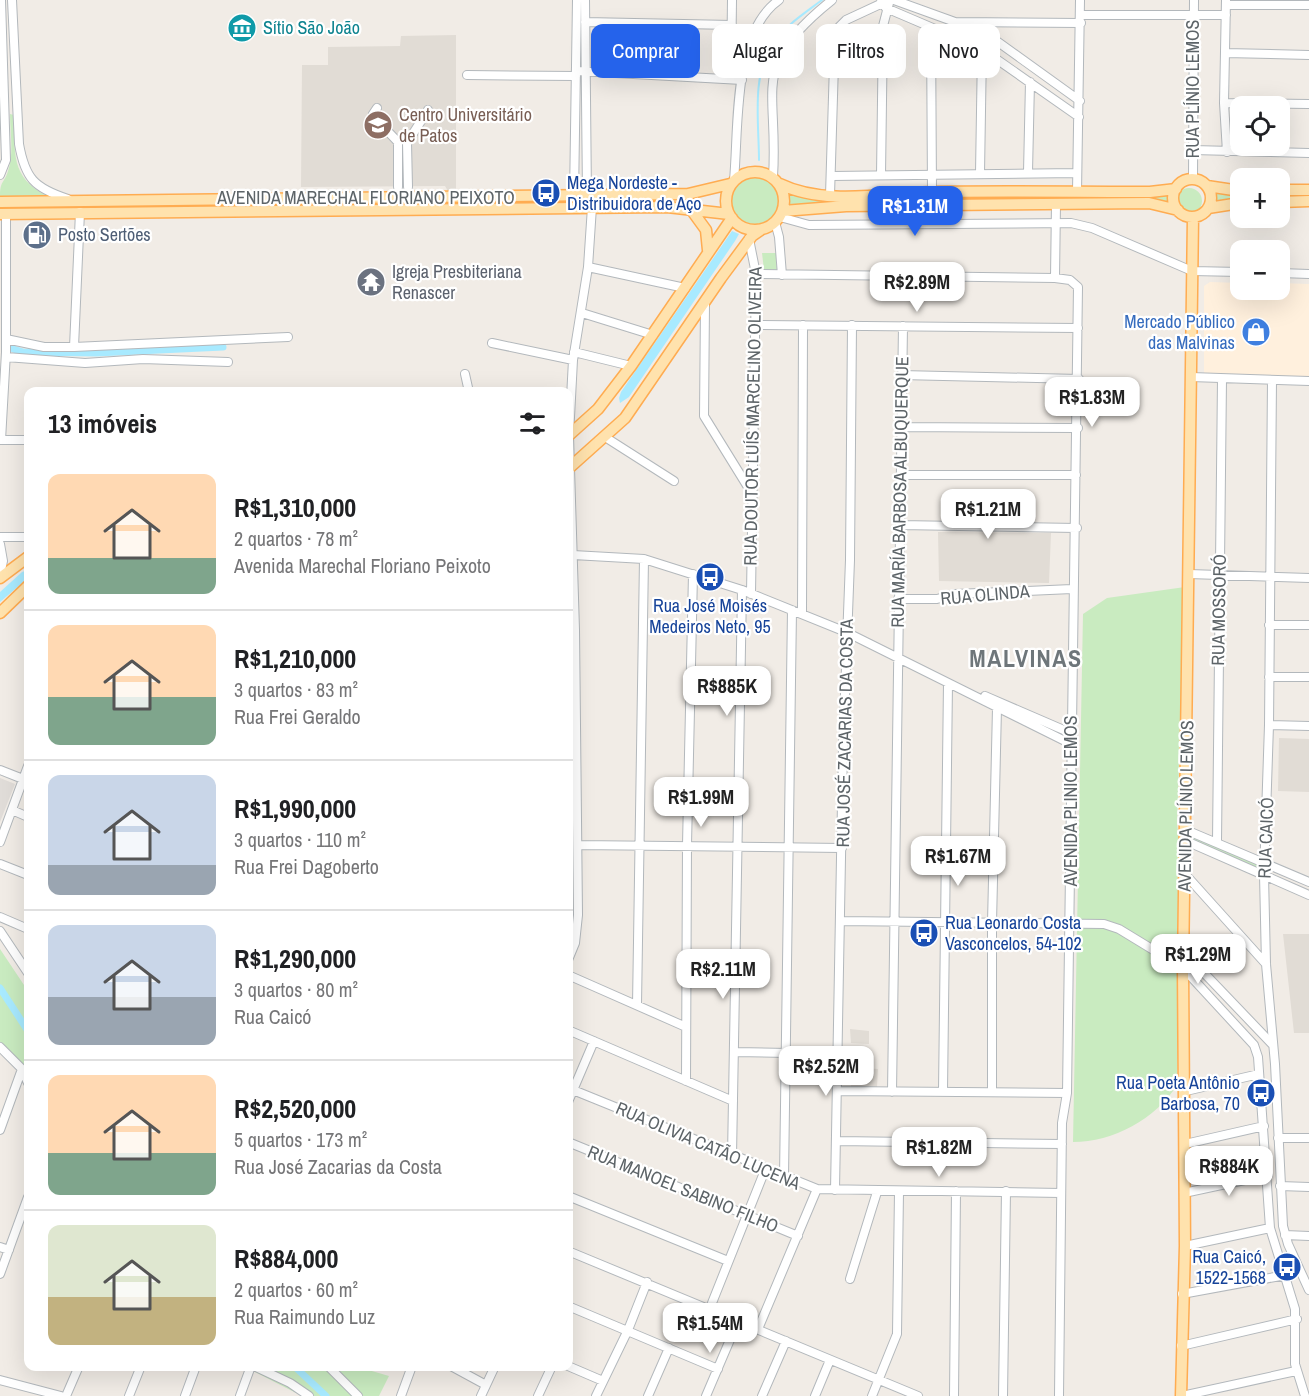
<!DOCTYPE html>
<html lang="pt">
<meta charset="utf-8">
<style>
body{margin:0;font-family:"Archivo Narrow",sans-serif;background:#f2f2f2;color:#202124;height:100vh;display:flex;flex-direction:column;font-size:22px;white-space:nowrap}
*{box-sizing:border-box;margin:0}
p{font-size:20px;color:#757577}
.icon{flex:none;width:33px;height:33px;fill:none;stroke:currentColor;stroke-width:2;stroke-linecap:round;stroke-linejoin:round}
.map{position:relative;flex:1;overflow:hidden}
.panel{position:absolute;left:24px;top:387px;width:549px;height:984px;display:flex;flex-direction:column;background:#fff;border-radius:12px;box-shadow:0 6px 24px #0002}
.panel>*{flex:none}
.guide{position:absolute;left:591px;top:24px;width:570px;height:54px;display:flex;gap:12px}
.fabs{position:absolute;left:1230px;top:96px;display:grid;gap:12px}
.fabs a{display:grid;place-items:center;width:60px;height:60px;border-radius:12px;background:#fff;box-shadow:0 6px 24px #0002;font-size:30px}
.price{position:absolute;translate:-50% -51px;padding:0 14px;border-radius:12px;background:#fff;color:#222;font-size:20px;line-height:39px;filter:drop-shadow(0 2px 3px #0008)}
.price::after{content:'';position:absolute;left:50%;top:36px;width:18px;height:14px;margin-left:-9px;background:inherit;clip-path:polygon(0 0,100% 0,50% 100%)}
.price.current{background:#2563eb;color:#fff}
ul{padding:0;list-style:none}
li{display:flex;align-items:center;gap:18px;height:150px;padding:0 24px}
li+li{border-top:2px solid #e0e0e0}
li span{display:grid;place-items:center;flex:none;width:168px;height:120px;border-radius:12px;color:#555}
li>.icon{margin-inline-start:auto}
span .icon{width:72px;height:72px;fill:#fffc;stroke-width:1}
li b{font-size:26px}
h2{display:flex;justify-content:space-between;align-items:center;height:72px;padding:0 24px;font-size:26px}
.tag{padding:0 21px;border-radius:12px;background:#fff;box-shadow:0 6px 24px #0002;font-size:21px;line-height:54px}
.tag.current{background:#2563eb;color:#fff}
.map>svg:first-child{display:block}
.commercial{fill:#fff0dd}
.industrial{fill:#e0dcd8}
.education{fill:#e1dcd5}
.green{fill:#c9ebc0}
.water{fill:#a8eaff}
.lines{fill:none;stroke-linecap:round;stroke-linejoin:round}
.stream{stroke:#a8eaff;stroke-width:2}
.canal{stroke:#a8eaff;stroke-width:7}
.minor-casing{stroke:#b3b8bc;stroke-width:10}
.major-casing{stroke:#ffac51;stroke-width:13}
.minor{stroke:#fff;stroke-width:8}
.major{stroke:#ffe2ad;stroke-width:10}
.labels{text-anchor:middle;stroke-width:4.5;stroke-linejoin:round;paint-order:stroke}
.culture-label{font-size:18px;fill:#0d838f;stroke:#fff;text-anchor:start}
.street-label{font-size:18px;fill:#5d6468;stroke:#fff}
.education-label{font-size:18px;fill:#785e54;stroke:#fff;text-anchor:start}
.transit-label{font-size:18px;fill:#164399;stroke:#fff;text-anchor:start}
.service-label{font-size:18px;fill:#4e5e75;stroke:#fff;text-anchor:start}
.worship-label{font-size:18px;fill:#5b616d;stroke:#fff;text-anchor:start}
.shop-label{font-size:18px;fill:#366cbe;stroke:#fff;text-anchor:end}
.district-label{font-size:24px;font-weight:bold;letter-spacing:1.5px;fill:#6e767a;stroke:#fff}
</style>
<div class="map">
<svg width="1309" height="1396" viewBox="0 0 1309 1396">
<rect width="100%" height="100%" fill="#f1ece6"/>
<path class="commercial" d="M1210,282L1240,283V290H1280V283L1309,284V382L1204,375V286Z"/>
<path class="industrial" d="M0,778L15,784L0,822Z"/>
<path class="education" d="M456,35V193H449L445,186L301,187L302,65H328V47L400,46L401,36Z
M938,532L1051,533L1049,583L939,581Z
M1279,738L1309,739V792L1278,791Z
M1283,934H1309V1033H1294Z
M850,1029L869,1031V1044L851,1043Z
M850,1067L878,1069L877,1087H851Z"/>
<path class="green" d="M10,114L14,115C15,153 10,177 47,196L0,197C0,180 4,184 8,171C14,154 10,132 10,114Z
M728 201a27 27 0 1 1 54 0a27 27 0 1 1-54 0Z
M782,187L798,194L1174,191L1173,201L1175,208L784,210L787,202Z
M1176 201a13 13 0 1 1 26 0a13 13 0 1 1-26 0Z
M1210,188L1240,192V202L1211,206L1213,193Z
M762,253H776L777,270H764Z
M1185,587L1177,824L1180,847L1177,1085C1156,1119 1113,1142 1073,1142L1083,614L1107,598Z
M1193,835L1262,863V872L1191,842Z
M0,949L28,991V1076L23,1067L0,1043Z
M245,1367H325L356,1396H302Z
M331,1367H366L365,1369L389,1376L379,1396H361Z"/>
<path class="water" d="M732,231L739,234L735,241L629,397L620,403L619,398L621,392Z
M28,570V578L0,602V592L22,572Z"/>
<g class="lines">
<path class="stream" d="M759,160C759,124 751,74 773,43C786,25 805,13 822,0"/>
<path class="canal" d="M13,349L23,352L96,353L223,347
M0,988L28,1031
M294,1366L326,1396"/>
<g class="minor-casing">
<path id="minor" d="M12,0L19,144C25,178 34,188 68,199
M585,0L587,196
M894,0L955,22L1081,23
M1226,0L1224,103L1227,152
M881,2L886,8L982,49L1079,117
M1226,5H1309
M1080,15H1226
M585,22L732,25
M958,23L998,42L1080,101
M931,28L932,192
M1225,53L1309,55
M579,71L742,80
M467,75L576,76
M731,78L732,0
M1224,103L1309,104
M377,108L373,114L376,119L398,142V187
M1193,150L1309,153
M1028,172L1030,82
M980,173L982,49
M0,175L6,160L1,0
M881,175L883,26L889,3
M832,176L1077,173
M773,177C779,86 748,67 832,0
M1193,179L1194,0
M734,180C739,128 732,33 779,0
M408,187L407,143L428,110
M1077,192L1080,0
M830,195L835,31L846,20L889,0
M574,197L577,0
M780,217L809,225L1071,223L1092,228L1192,271L1240,272
M775,222L779,237L782,275
M749,239L756,274L751,594
M588,267L685,288
M1280,273L1309,274
M756,274L1055,278L1070,280L1078,287L1067,1093L839,1091
M1055,278L1056,204
M705,304L704,416L751,492
M582,313L653,335
M755,325L1078,328
M6,339L44,347H74L288,337
M492,343L573,360
M74,347L80,212
M574,352L631,366
M6,357L85,363L143,359L228,362
M465,374L469,392
M901,375L1079,379
M1191,377L1309,381
M1272,380L1269,725L1264,875L1266,964L1275,1064L1283,1226L1288,1244L1309,1290
M901,427L1078,428
M605,437L674,481
M0,440H28
M1,440L6,352V214
M901,475H1076
M900,525L1077,528
M0,537H28
M0,544L3,561L0,575
M573,555L644,559L742,590L846,632L1073,745
M1189,574L1309,578
M898,599H937L955,594L1072,589
M802,614L803,325
M1269,625H1309
M1269,677H1309
M985,696L1073,734
M1269,725L1309,726
M0,770L23,779
M12,810L28,817
M1186,830L1309,882
M1186,841L1309,895
M0,842L28,766
M1217,842L1222,379
M578,845L842,848
M0,864L28,875
M1185,874L1266,964
M0,917L28,929
M841,921L1104,924L1119,929L1183,968L1254,1045L1258,1057L1270,1228L1295,1309V1364L1305,1396
M0,931L28,973
M1180,955L1184,952L1272,1044
M568,960L575,943L578,915L575,630L569,436L573,360L588,267L592,207
M568,975L686,1027
M637,1005L644,559
M568,1030L733,1101
M0,1047L22,1069L28,1083
M735,1052L839,1054
M686,1081L687,845L693,574
M573,1090L817,1189L1061,1193
M943,1091L948,683
M1186,1091L1259,1074
M892,1092L903,326
M992,1092V923L997,708
M568,1102L594,1041
M0,1130L22,1069
M1278,1138H1309
M838,1141L1062,1144
M568,1142L798,1236
M1185,1144L1264,1126
M732,1156L742,590
M784,1177L792,610
M1280,1186L1309,1187
M835,1190L843,747L850,560L852,325
M1184,1193L1268,1175
M568,1196L728,1261
M1285,1235L1309,1236
M1185,1246L1270,1228
M0,1247L9,1250
M568,1251L918,1396
M0,1274L28,1197
M850,1279L877,1192
M1182,1294L1286,1275
M568,1306L718,1369
M710,1308L765,1170
M758,1329L817,1189
M1181,1346L1297,1319
M254,1366L290,1383L309,1396
M328,1366L358,1396
M451,1366L486,1385
M568,1366L603,1381
M0,1380L61,1396
M66,1396L79,1366
M129,1396L141,1366
M185,1396L196,1366
M240,1396L251,1366
M401,1396L412,1366
M481,1396L495,1366
M538,1396L552,1366
M596,1396L628,1330L647,1282
M648,1396L669,1348
M706,1396L738,1321
M762,1396L786,1341
M815,1396L830,1360
M872,1396L897,1334L899,1192
M954,1396L956,1191
M1003,1396L1006,1191
M1059,1396L1062,1123L1067,1093
M1182,1396L1296,1371"/>
</g>
<g class="major-casing">
<path id="major" d="M726 201a29 29 0 1 1 58 0a29 29 0 1 1-58 0Z
M1173 198a19 19 0 1 1 38 0a19 19 0 1 1-38 0Z
M780,184C825,206 885,193 934,192C1006,191 1078,192 1150,192L1176,189
M1207,186L1240,191
M1280,190H1309
M0,202L688,194L730,184
M1280,202L1309,201
M690,208L706,230L708,250
M1208,208L1240,203
M783,211L846,206L1149,203L1178,210
M0,214L667,207L729,214
M568,436L598,409L631,366L732,218
M568,469L625,418L721,278L752,236L762,229
M0,578L28,557
M0,613L28,586
M1181,1396L1185,1246L1183,968L1193,217"/>
</g>
<use href="#minor" class="minor"/>
<use href="#major" class="major"/>
</g>
<defs>
<g id="museum-disc" transform="scale(1.5)"><circle r="9.5" fill="#0f9aa8" stroke="#fff"/><path d="M0-6L6-3V-2H-6V-3ZM-5-1h2V3h-2ZM-1-1h2V3h-2ZM3-1h2V3H3ZM-6 4H6V6H-6Z" fill="#fff"/></g>
<g id="university-disc" transform="scale(1.5)"><circle r="9.5" fill="#8d6e63" stroke="#fff"/><path d="M0-5L7-2L0 1L-7-2ZM-4 1L0 2.5L4 1V4Q0 6-4 4Z" fill="#fff"/></g>
<g id="bus-disc" transform="scale(1.5)"><circle r="9.5" fill="#1a4fb4" stroke="#fff"/><path d="M-5-6H5V4H4V6H2V4H-2V6H-4V4H-5ZM-3.5-4V0h7V-4ZM-3.5 1.2v1.5H-2V1.2ZM2 1.2v1.5H3.5V1.2Z" fill="#fff"/></g>
<g id="fuel-disc" transform="scale(1.5)"><circle r="9.5" fill="#5c6f8a" stroke="#fff"/><path d="M-5.5-6h7V0h2V4h1.3V-2.5L3-4.5l.8-.8L6-3V5H2.5V1h-1V6h-7ZM-4.2-4.7v3.2H.2V-4.7Z" fill="#fff"/></g>
<g id="temple-disc" transform="scale(1.5)"><circle r="9.5" fill="#6b7280" stroke="#fff"/><path d="M0-6L5-2H3V0L6.5 2.5H4V6H1.5V3h-3V6H-4V2.5H-6.5L-3 0V-2H-5Z" fill="#fff"/></g>
<g id="shop-disc" transform="scale(1.5)"><circle r="9.5" fill="#3f7fe0" stroke="#fff"/><path d="M-5-2.5h2.3a2.7 3.5 0 0 1 5.4 0H5L5.5 6h-11ZM-1.5-2.5h3a1.5 2.3 0 0 0-3 0Z" fill="#fff"/></g>
</defs>
<g fill-rule="evenodd">
<use href="#museum-disc" x="242" y="28"/>
<use href="#university-disc" x="378" y="125"/>
<use href="#bus-disc" x="546" y="193"/>
<use href="#fuel-disc" x="37" y="235"/>
<use href="#temple-disc" x="371" y="282"/>
<use href="#shop-disc" x="1256" y="332"/>
<use href="#bus-disc" x="710" y="577"/>
<use href="#bus-disc" x="924" y="933"/>
<use href="#bus-disc" x="1261" y="1093"/>
<use href="#bus-disc" x="1287" y="1267"/>
</g>
<g class="labels">
<g class="culture-label">
<text x="263" y="34">Sítio São João</text>
</g>
<g class="street-label">
<text transform="translate(1193 89) rotate(-90)" y="6">RUA PLÍNIO LEMOS</text>
<text x="366" y="204">AVENIDA MARECHAL FLORIANO PEIXOTO</text>
<text transform="translate(753 416) rotate(-89)" y="6">RUA DOUTOR LUÍS MARCELINO OLIVEIRA</text>
<text transform="translate(900 492) rotate(-89)" y="6">RUA MARÍA BARBOSA ALBUQUERQUE</text>
<text transform="translate(985 595) rotate(-5)" y="6">RUA OLINDA</text>
<text transform="translate(1219 610) rotate(-89)" y="6">RUA MOSSORÓ</text>
<text transform="translate(845 733) rotate(-89)" y="6">RUA JOSÉ ZACARIAS DA COSTA</text>
<text transform="translate(1071 801) rotate(-90)" y="6">AVENIDA PLINIO LEMOS</text>
<text transform="translate(1186 806) rotate(-89)" y="6">AVENIDA PLÍNIO LEMOS</text>
<text transform="translate(1266 838) rotate(-88)" y="6">RUA CAICÓ</text>
<text transform="translate(708 1146) rotate(23)" y="6">RUA OLIVIA CATÃO LUCENA</text>
<text transform="translate(683 1189) rotate(22)" y="6">RUA MANOEL SABINO FILHO</text>
</g>
<g class="education-label">
<text x="399" y="121">Centro Universitário<tspan x="399" dy="21">de Patos</tspan></text>
</g>
<g class="transit-label">
<text x="567" y="189">Mega Nordeste -<tspan x="567" dy="21">Distribuidora de Aço</tspan></text>
<text x="710" y="612" text-anchor="middle">Rua José Moisés<tspan x="710" dy="21">Medeiros Neto, 95</tspan></text>
<text x="945" y="929">Rua Leonardo Costa<tspan x="945" dy="21">Vasconcelos, 54-102</tspan></text>
<text x="1240" y="1089" text-anchor="end">Rua Poeta Antônio<tspan x="1240" dy="21">Barbosa, 70</tspan></text>
<text x="1266" y="1263" text-anchor="end">Rua Caicó,<tspan x="1266" dy="21">1522-1568</tspan></text>
</g>
<g class="service-label">
<text x="58" y="241">Posto Sertões</text>
</g>
<g class="worship-label">
<text x="392" y="278">Igreja Presbiteriana<tspan x="392" dy="21">Renascer</tspan></text>
</g>
<g class="shop-label">
<text x="1235" y="328">Mercado Público<tspan x="1235" dy="21">das Malvinas</tspan></text>
</g>
<g class="district-label">
<text x="1026" y="667">MALVINAS</text>
</g>
</g>
</svg>
<div class="fabs">
<a><svg class="icon" aria-label="locate" viewBox="0 0 24 24"><circle cx="12" cy="12" r="6"/><path d="M12 2v4M12 18v4M2 12h4M18 12h4"/></svg></a>
<a>+</a>
<a>−</a>
</div>
<b class="price current" style="left:915px;top:237px">R$1.31M</b>
<b class="price" style="left:917px;top:313px">R$2.89M</b>
<b class="price" style="left:1092px;top:428px">R$1.83M</b>
<b class="price" style="left:988px;top:540px">R$1.21M</b>
<b class="price" style="left:727px;top:717px">R$885K</b>
<b class="price" style="left:701px;top:828px">R$1.99M</b>
<b class="price" style="left:958px;top:887px">R$1.67M</b>
<b class="price" style="left:1198px;top:985px">R$1.29M</b>
<b class="price" style="left:723px;top:1000px">R$2.11M</b>
<b class="price" style="left:826px;top:1097px">R$2.52M</b>
<b class="price" style="left:939px;top:1178px">R$1.82M</b>
<b class="price" style="left:1229px;top:1197px">R$884K</b>
<b class="price" style="left:710px;top:1354px">R$1.54M</b>
<div class="guide">
<a class="tag current">Comprar</a>
<a class="tag">Alugar</a>
<a class="tag">Filtros</a>
<a class="tag">Novo</a>
</div>
<section class="panel">
<h2>13 imóveis<svg class="icon" aria-label="filters" viewBox="0 0 24 24"><path d="M4 7h16M4 17h16"/><circle cx="9" cy="7" r="2"/><circle cx="15" cy="17" r="2"/></svg></h2>
<ul>
<li><span style="background:linear-gradient(#ffd9b3 70%,#7fa58c 0)"><svg class="icon" aria-label="home" viewBox="0 0 24 24"><path d="M3 11l9-7 9 7M6 9v11h12V9"/></svg></span><div><b>R$1,310,000</b><p>2 quartos · 78 m²</p><p>Avenida Marechal Floriano Peixoto</p></div></li>
<li><span style="background:linear-gradient(#ffd9b3 60%,#7fa58c 0)"><svg class="icon" aria-label="home" viewBox="0 0 24 24"><path d="M3 11l9-7 9 7M6 9v11h12V9"/></svg></span><div><b>R$1,210,000</b><p>3 quartos · 83 m²</p><p>Rua Frei Geraldo</p></div></li>
<li><span style="background:linear-gradient(#c9d6e8 75%,#9aa5b1 0)"><svg class="icon" aria-label="home" viewBox="0 0 24 24"><path d="M3 11l9-7 9 7M6 9v11h12V9"/></svg></span><div><b>R$1,990,000</b><p>3 quartos · 110 m²</p><p>Rua Frei Dagoberto</p></div></li>
<li><span style="background:linear-gradient(#c9d6e8 60%,#9aa5b1 0)"><svg class="icon" aria-label="home" viewBox="0 0 24 24"><path d="M3 11l9-7 9 7M6 9v11h12V9"/></svg></span><div><b>R$1,290,000</b><p>3 quartos · 80 m²</p><p>Rua Caicó</p></div></li>
<li><span style="background:linear-gradient(#ffd9b3 65%,#7fa58c 0)"><svg class="icon" aria-label="home" viewBox="0 0 24 24"><path d="M3 11l9-7 9 7M6 9v11h12V9"/></svg></span><div><b>R$2,520,000</b><p>5 quartos · 173 m²</p><p>Rua José Zacarias da Costa</p></div></li>
<li><span style="background:linear-gradient(#dfe7d0 60%,#c2b280 0)"><svg class="icon" aria-label="home" viewBox="0 0 24 24"><path d="M3 11l9-7 9 7M6 9v11h12V9"/></svg></span><div><b>R$884,000</b><p>2 quartos · 60 m²</p><p>Rua Raimundo Luz</p></div></li>
</ul>
</section>
</div>
